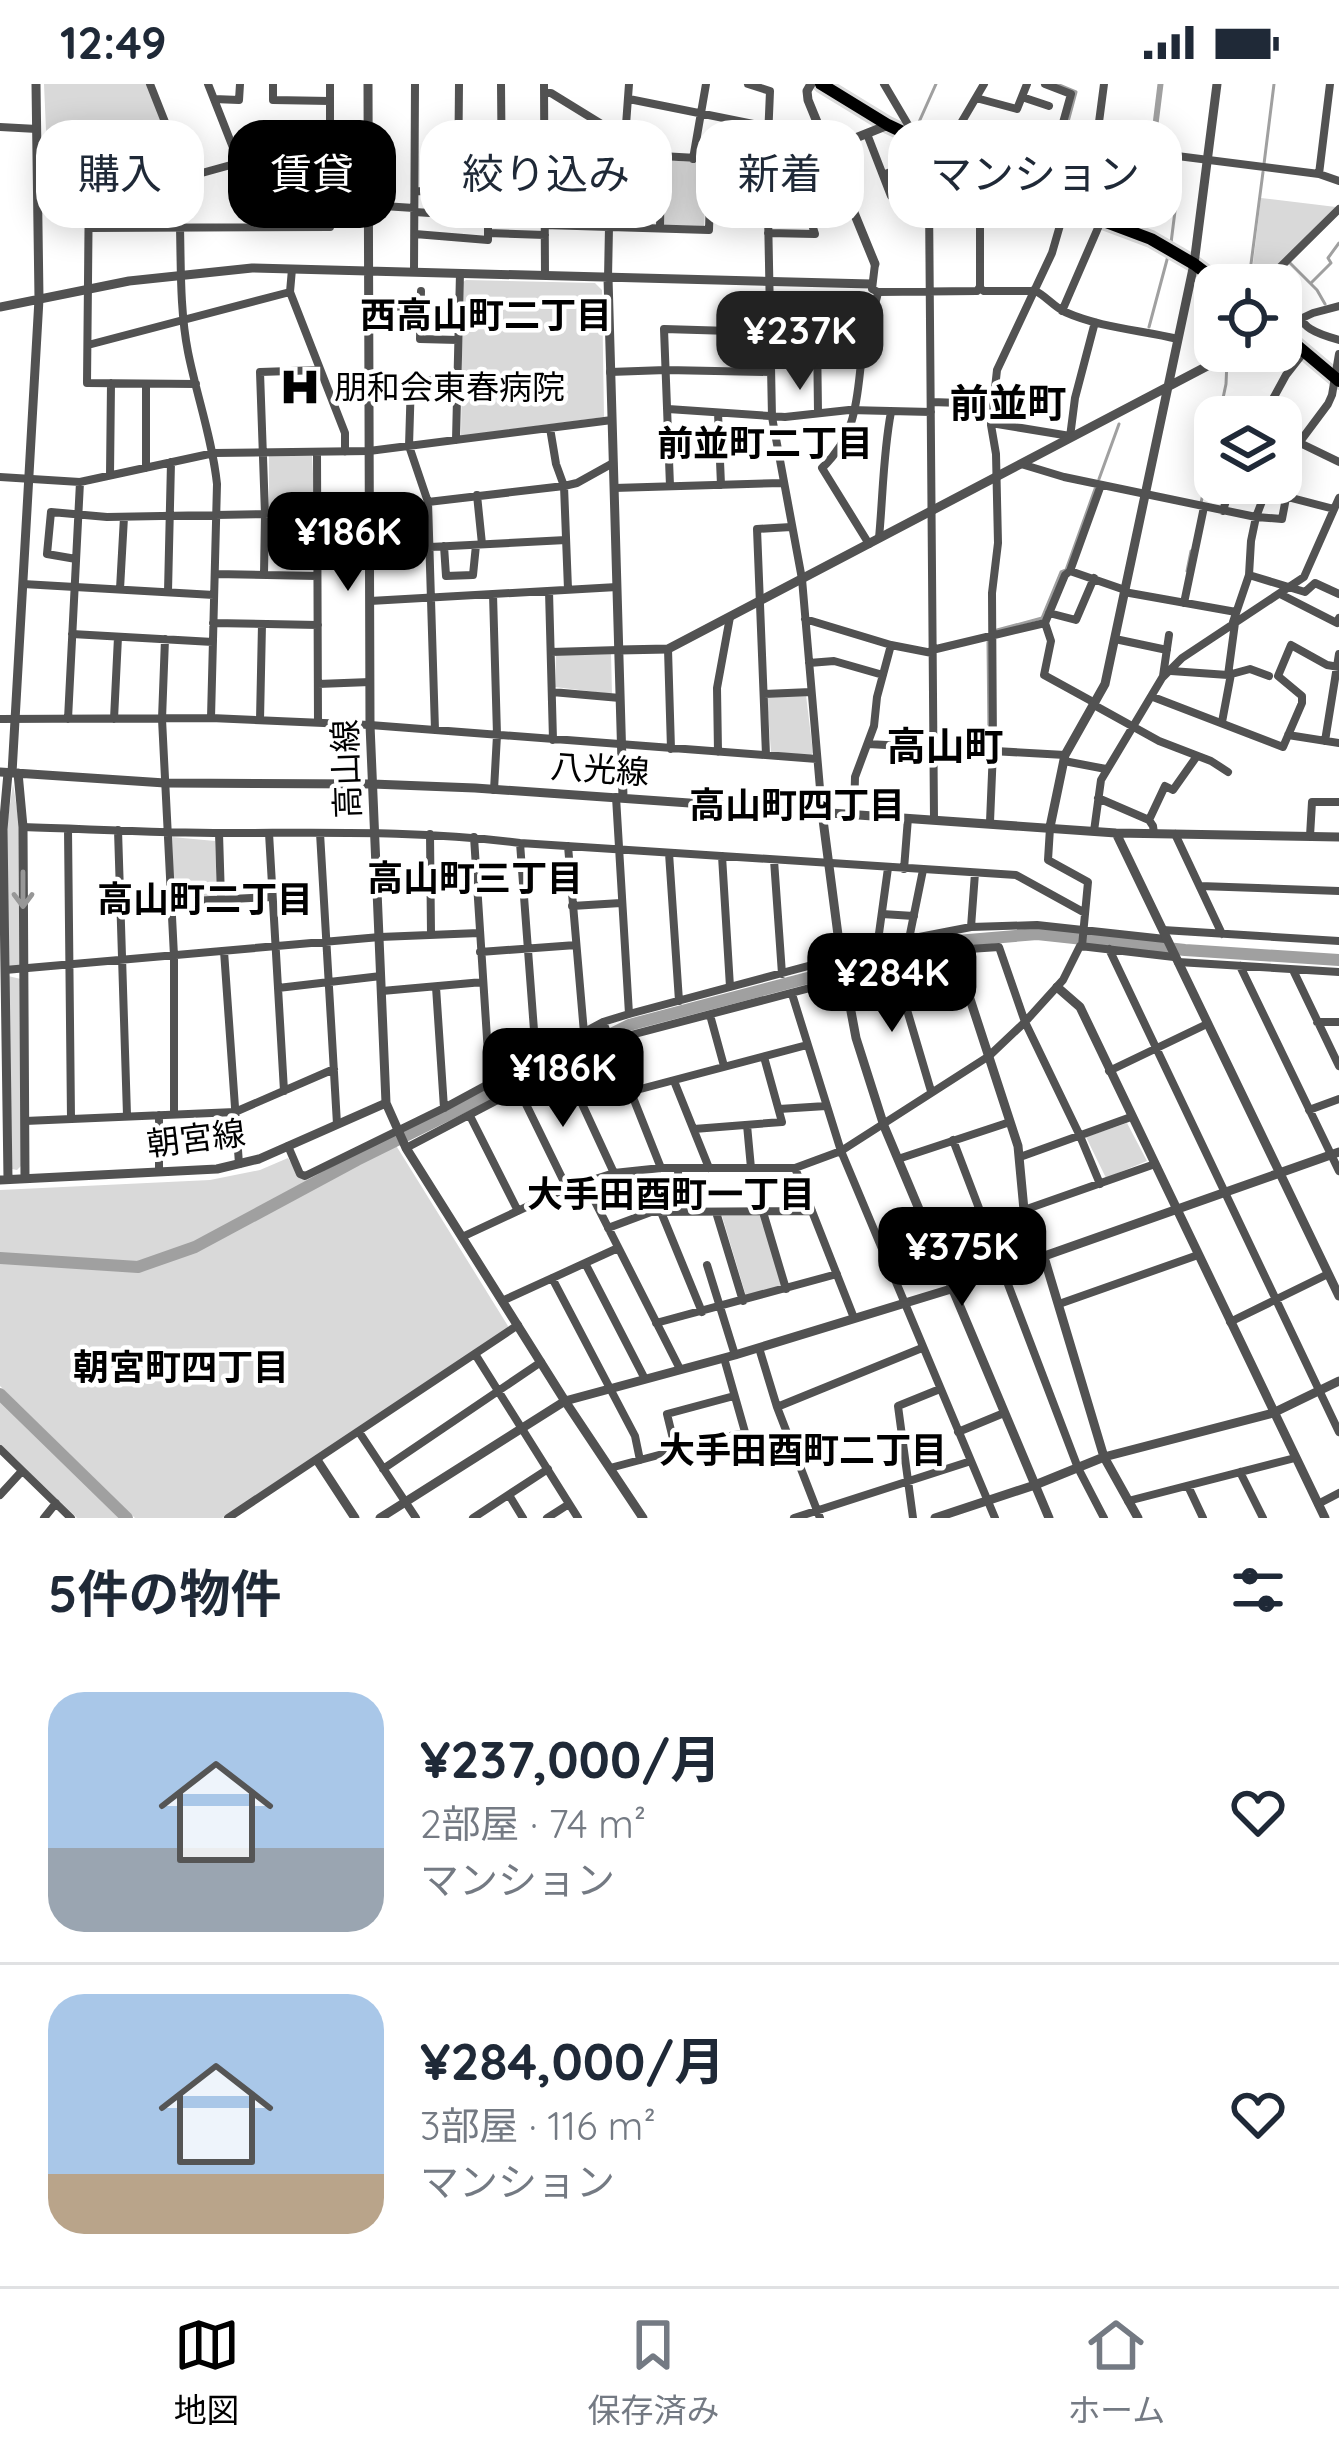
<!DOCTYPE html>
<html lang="ja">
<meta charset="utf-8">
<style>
body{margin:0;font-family:Quicksand,"Noto Sans JP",sans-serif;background:#f6f6f7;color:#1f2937;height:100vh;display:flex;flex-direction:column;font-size:45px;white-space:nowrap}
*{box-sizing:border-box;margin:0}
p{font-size:39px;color:#747a83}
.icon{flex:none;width:66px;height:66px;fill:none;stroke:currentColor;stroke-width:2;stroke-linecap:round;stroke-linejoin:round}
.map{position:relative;height:1434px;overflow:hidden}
.panel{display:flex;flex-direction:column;background:#fff;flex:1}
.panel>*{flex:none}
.guide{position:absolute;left:36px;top:36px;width:1269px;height:108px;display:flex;gap:24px}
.tools{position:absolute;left:1194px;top:180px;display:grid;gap:24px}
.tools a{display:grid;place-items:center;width:108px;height:108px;border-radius:24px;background:#fff;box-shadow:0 6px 30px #0003;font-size:60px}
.price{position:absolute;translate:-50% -102px;padding:0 27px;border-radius:24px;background:#000;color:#fff;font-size:39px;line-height:78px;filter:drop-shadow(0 3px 6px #0008)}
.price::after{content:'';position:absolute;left:50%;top:72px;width:36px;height:27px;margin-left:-18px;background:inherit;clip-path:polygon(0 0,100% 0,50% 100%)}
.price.current{background:#222;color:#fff}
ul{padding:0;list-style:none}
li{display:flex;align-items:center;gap:36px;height:300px;padding:0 48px}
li+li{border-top:3px solid #e0e1e3}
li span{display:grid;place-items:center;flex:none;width:336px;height:240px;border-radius:36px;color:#555}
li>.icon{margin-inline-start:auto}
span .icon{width:144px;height:144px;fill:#fffc;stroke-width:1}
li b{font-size:51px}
h2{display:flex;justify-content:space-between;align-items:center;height:144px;padding:0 48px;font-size:51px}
.pill{padding:0 42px;border-radius:36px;background:#fff;box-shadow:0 6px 30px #0003;font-size:42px;line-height:108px}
.pill.current{background:#000;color:#fff}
.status{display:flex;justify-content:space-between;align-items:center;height:84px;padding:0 60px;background:#fff;direction:ltr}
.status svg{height:33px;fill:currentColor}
.tab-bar{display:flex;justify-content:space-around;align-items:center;height:168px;border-top:3px solid #e0e1e3;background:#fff;font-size:33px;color:#747a83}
.tab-bar a{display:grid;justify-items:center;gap:6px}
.tab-bar .current{color:#000}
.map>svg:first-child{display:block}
.green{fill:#d9d9d9}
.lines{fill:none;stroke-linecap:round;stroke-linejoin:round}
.stream{stroke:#a0a0a0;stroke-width:3}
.river{stroke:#a0a0a0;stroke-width:12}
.primary-casing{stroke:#dbdbdb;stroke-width:18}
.minor{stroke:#525252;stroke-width:8}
.tertiary{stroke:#525252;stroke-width:9}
.primary{stroke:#000;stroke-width:12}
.oneway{stroke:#979797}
.labels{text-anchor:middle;stroke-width:9;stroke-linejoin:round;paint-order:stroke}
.poi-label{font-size:33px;fill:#000;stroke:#fff;text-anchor:start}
.street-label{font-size:33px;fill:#000;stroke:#fff}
.neighbourhood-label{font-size:36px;font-weight:bold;fill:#000;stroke:#fff}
.quarter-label{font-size:39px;font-weight:bold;fill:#000;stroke:#fff}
</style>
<div class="status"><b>12:49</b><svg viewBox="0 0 49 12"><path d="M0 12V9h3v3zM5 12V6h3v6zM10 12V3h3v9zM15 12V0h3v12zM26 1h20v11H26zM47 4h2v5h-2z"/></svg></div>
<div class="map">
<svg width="1339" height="1434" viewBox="0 0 1339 1434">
<rect width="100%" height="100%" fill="#fff"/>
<path class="green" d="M44,0H148L177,77V89L175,91L48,92Z
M666,76L705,79L707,82L704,142L665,141L662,139Z
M1261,114L1336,123L1261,197L1253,179Z
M466,196L595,199L602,206L604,333L461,352L463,198Z
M269,372H312L314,409L282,426H269Z
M611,570L612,610L555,603L556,571Z
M806,611L813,669L811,671L771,668L767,615L769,612Z
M13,700L20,744L21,884L9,885L5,754Z
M172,753L215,757L217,810L215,812H173Z
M8,892L21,895V1082L17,1086L12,1085Z
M1127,1039L1147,1077L1106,1094L1086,1053Z
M389,1054L392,1055L508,1242L507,1245L222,1434H135L0,1302V1106L210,1096L260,1086L288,1074L301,1095Z
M722,1132H761L782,1203L746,1212Z
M0,1317L123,1434H77L0,1360Z"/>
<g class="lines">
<path class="stream" d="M919,49L915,47L936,0
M1154,64L1162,0
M1151,65L1159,0
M1264,80L1274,0
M1014,95L1035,101
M1053,107L1088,115L1176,119L1171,159
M1049,108L1076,8L1057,0
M1145,114L1151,73
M934,116L955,121L984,135L1037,141L1045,123
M1287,180L1289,178L1317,206L1325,220
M1312,198L1331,179L1328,174L1339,159
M1257,201L1260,198L1251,180L1263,88
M1149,243L1168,172
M1215,246L1209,253L1215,258
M1219,333L1226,300L1227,277
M1099,395L1119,340
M1201,419L1215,353
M1187,487L1191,467
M997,546L1042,534L1061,488L1066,486L1095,405
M988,558L989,651"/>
<path class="river" d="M0,1174L138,1183L195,1163L357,1076L629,941L945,858L1037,850L1185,866L1339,876
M0,1310L127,1434"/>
<g class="primary-casing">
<path id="primary" d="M821,0L888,41L1042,114L1151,155L1194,180L1222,201
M1281,248L1339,297"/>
</g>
<path class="minor" d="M150,0L180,76V95
M208,0L254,117L253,143
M273,0V16L330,17
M501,0L502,108
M544,0L545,191
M748,0L770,7L767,78L772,333L802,495L822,728
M884,0L910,44L908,50
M544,9H551L642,65L661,72L767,78
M1022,13L1049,22
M976,14L1017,25L1027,0
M214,15L239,16L240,0
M629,15L768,43
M0,43L37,45
M867,50L891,112L929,124
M1059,57L1319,90L1339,97
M1096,61L1104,0
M944,68L984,0
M693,75L706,0
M1319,90L1330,0
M883,91L898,85L936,100
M38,95H180L238,79L277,74L291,91L294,111
M89,95L87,299L196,300
M458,106L459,0
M416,107L544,110
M1042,114L1071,10L1045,0
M254,117L368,99
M368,121L414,124
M544,141L709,146L711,77
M180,143C181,185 180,227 188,268C197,313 212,354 217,400L211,634
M89,144L330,143V0
M660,144L661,72
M488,149L545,151
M768,149L815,150L793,79
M415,150L488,156V133L415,128
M414,188L415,0
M608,194L609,143L626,41L629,0
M1262,201L1339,125
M979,204L984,207H1034
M1034,206C1046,212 1053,222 1065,228C1101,244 1141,246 1178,255
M421,207L420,255L458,256
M290,208L345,349V368
M878,208L977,207L980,203V130L997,93
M1281,212C1308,239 1296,244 1339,256
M369,221L420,224
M1062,227L1101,137
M1281,244L1313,229L1339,222
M817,249L818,329
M88,261L290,208L292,185
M610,288L666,286L770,288
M931,318L993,320
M668,325L785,333L849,326L931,328
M718,329L721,401
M1263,333L1286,291L1304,268
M991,339L1070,352
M550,344L556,380L564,402L568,505
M1070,353L1075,314L1095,238
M456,356L460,189
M1300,359L1339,378
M317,368L318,638
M1021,380L1064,393L1256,433L1282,435L1286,414
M1281,383L1328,320L1332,311L1339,270
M146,384V300
M110,391L111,299
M0,393L80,398L214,369L369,367L612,336
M670,402L664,245L865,251
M614,404L783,399
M1265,407L1334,425
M477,411L482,460
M428,418L564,402L577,399L613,379
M1223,427L1231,399
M879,454C883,412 883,370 891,328
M869,460L822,384C862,346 856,305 864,256C867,240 875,225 878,208L872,205L875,180
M444,462L446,492L473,491L476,461
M430,463L566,456
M76,475L47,470L51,428L107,433L265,430L284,428L317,411
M1070,487L1125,506
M215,490L317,492
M264,491L265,430L260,288L320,286
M1249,491L1305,508L1315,499L1339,510
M23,500L214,511
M120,505L124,433
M549,507L553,656
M168,508L171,378
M1124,508L1236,528
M493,510L497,651L494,706
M1280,510L1337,539L1339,534
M370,517L617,503
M1184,519L1204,423
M1049,529L1076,536L1094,494
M805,535L891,561L932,569
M1233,538L1249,491L1251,457L1256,433L1269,399
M213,539L318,541
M1045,539L1051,557L1044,591L1095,619
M72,550L213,558
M165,555L162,635L174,872V1029
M1115,555L1167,566
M668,565L671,665
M932,566L1045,539L1065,491L1070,487L1101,401
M551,568L619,566
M809,579L834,577L883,591
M1171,587L1228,591L1250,585L1269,592
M1228,591L1235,539
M1163,592L1169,551
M318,600L370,598
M552,608L620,614
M764,610L811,608
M1153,613L1283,663L1302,619V612L1278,592L1291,561L1327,581L1339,583
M1094,621L1159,657L1211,677L1228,688
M0,635L211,634L370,641L817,675
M68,635L80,398
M114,635L118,553
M260,636L262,540
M1222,638L1231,590
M435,646L428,418L409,362L411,296L457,297
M1288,651L1339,659
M1325,657L1339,570
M868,660L1065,671
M718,668L717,604L730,533
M766,671L757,445L791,443
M1064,677L1106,685
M616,713L629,930
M1098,714L1149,736L1153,742L1154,749
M854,730L855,693L874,642L877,613L891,561
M934,735L929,114L950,71
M1149,736L1165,702L1173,706L1197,672
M990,738L993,666L992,509L998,459L996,370L991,341L997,286L1052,169L1065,124
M23,743C90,745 158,749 226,749C324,749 422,746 520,759L1016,791L1085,829
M1050,744L1048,776L1088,798L1082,862
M68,745L71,1035
M118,746L127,1031
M1094,747L1101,696L1162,594L1182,574L1304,493L1339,414
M219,749L221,815
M269,749L284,1007
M320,749L337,1040
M430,750L431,850
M1175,750L1222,850
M1310,752L1312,718H1339
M474,753L490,1001
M520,759L536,973
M568,762L584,949
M669,769L679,917
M722,772L730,903
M774,776L782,890
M904,785L908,734
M1200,802L1339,807
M170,818L272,813
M572,822L621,819
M882,830L914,832
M971,843L975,789
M1163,846L1339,857
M909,855L923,786
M877,864L888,784
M1109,865L1339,1348
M224,867L239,1080
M480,868L576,861
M1178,878L1339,888
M894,882L931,1007
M1240,882L1339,1087
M5,886L380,853L479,849
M1293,886L1339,982
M436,903L444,1024
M278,904L381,892
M382,907L483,898
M792,910L841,1067L995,1434
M710,931L724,982
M603,938L661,1084
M1317,938H1339
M564,981L614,1089
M1109,987L1207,940
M674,997L709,1084
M519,1006L567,1104
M629,1008L807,961
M779,1025L826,1022
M1309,1026L1339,1015
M470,1032L518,1127
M25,1037L235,1028L334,985
M747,1041L751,1084
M694,1045L782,1038L764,973
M953,1056L1078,1384L1104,1434
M288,1062L300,1090L305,1092L444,1024L603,938L629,930L909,855L971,843L1037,841L1165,855
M406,1064L612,956L954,866L999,863L1025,938L1080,1052L1100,1100
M1020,1073L1131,1033
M898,1075L1010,1038
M795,1084L854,1234
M678,1085L679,1128
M159,1087V1031
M585,1098L680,1285
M1024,1126L1155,1080
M661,1128L702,1228
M716,1128L743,1217
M763,1128L786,1205
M608,1144L651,1128L812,1127
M462,1153L567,1104L614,1089L661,1084H795L841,1067L989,972L1025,938L1063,896L1080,862L1174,873
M585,1179L645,1295
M707,1181L735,1271
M552,1194L635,1352L640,1376
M502,1217L618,1164
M1059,1220L1198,1171
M1230,1238L1328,1190
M656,1239L837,1190
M759,1264L777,1323L820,1434
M475,1270L578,1434
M777,1323L922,1264
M359,1348L416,1434
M958,1348L1004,1329
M0,1365L71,1434
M676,1367L667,1330L734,1312
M610,1384L745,1348L724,1274
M383,1385L541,1278
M1240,1388L1263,1434
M1188,1402L1203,1434
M0,1411L22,1387
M509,1411L523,1434
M1128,1417L1295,1374
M1318,1420L1339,1409
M44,1434L56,1419
M228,1434L518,1241
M473,1434L548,1385
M547,1434L569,1420
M794,1434L971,1377
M913,1434L898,1322L940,1305"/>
<path class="tertiary" d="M368,0L370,641L386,1019L406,1064L565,1317L643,1434
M811,0L807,7L808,16L875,180
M767,78L793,79L888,41
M608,194L623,713
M0,223L129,197L252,184L871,200
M619,566L668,565L1236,267
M0,688L165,699L372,700L475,704L1116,749L1339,753
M8,689L3,745L8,1095
M12,689L39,215L36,0
M18,689L23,743L25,1094
M822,728L841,874L856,954L884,1042L1049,1434
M1050,743L1065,671L1105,600L1194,180L1217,0
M1116,749L1339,1212
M954,866L1018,1062L1024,1126L1039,1166L1044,1173L1104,1373L1138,1434
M1057,903L1080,923L1325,1434
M0,1096L217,1085L259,1075L386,1019
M317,1376L355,1434
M380,1434L565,1317L735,1271L951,1205L1339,1068
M935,1434L1035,1401L1104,1373L1273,1329L1339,1297"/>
<use href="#primary" class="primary"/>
</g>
<defs><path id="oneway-shaft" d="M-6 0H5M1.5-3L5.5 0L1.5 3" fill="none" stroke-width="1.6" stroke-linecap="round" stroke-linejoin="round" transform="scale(3)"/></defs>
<use class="oneway" href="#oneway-shaft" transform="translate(23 806) rotate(90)"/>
<defs>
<g id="hospital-bare" transform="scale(3.24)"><path d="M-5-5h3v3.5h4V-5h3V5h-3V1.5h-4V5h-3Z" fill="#000" stroke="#fff" stroke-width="2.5" paint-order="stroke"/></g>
</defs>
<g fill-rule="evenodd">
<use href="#hospital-bare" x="300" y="303"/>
</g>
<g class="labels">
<g class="poi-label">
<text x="334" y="315">朋和会東春病院</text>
</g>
<g class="street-label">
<text transform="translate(346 685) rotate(-92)" y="12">高山線</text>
<text transform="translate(600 685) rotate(4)" y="12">八光線</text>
<text transform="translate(196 1054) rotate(-7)" y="12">朝宮線</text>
</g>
<g class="neighbourhood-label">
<text x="486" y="244">西高山町二丁目</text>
<text x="765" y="372">前並町二丁目</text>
<text x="797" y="734">高山町四丁目</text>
<text x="475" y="807">高山町三丁目</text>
<text x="205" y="828">高山町二丁目</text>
<text x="671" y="1123">大手田酉町一丁目</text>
<text x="181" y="1296">朝宮町四丁目</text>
<text x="803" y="1379">大手田酉町二丁目</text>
</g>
<g class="quarter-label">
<text x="1008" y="333">前並町</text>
<text x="945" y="676">高山町</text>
</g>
</g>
</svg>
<div class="tools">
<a><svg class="icon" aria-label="locate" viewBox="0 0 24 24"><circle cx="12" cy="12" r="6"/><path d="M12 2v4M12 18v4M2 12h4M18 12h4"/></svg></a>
<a><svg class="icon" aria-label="layers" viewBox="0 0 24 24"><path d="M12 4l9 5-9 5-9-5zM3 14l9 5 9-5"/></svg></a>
</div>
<b class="price current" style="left:800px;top:309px">¥237K</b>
<b class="price" style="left:348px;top:510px">¥186K</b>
<b class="price" style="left:892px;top:951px">¥284K</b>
<b class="price" style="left:563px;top:1046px">¥186K</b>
<b class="price" style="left:962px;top:1225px">¥375K</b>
<div class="guide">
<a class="pill">購入</a>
<a class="pill current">賃貸</a>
<a class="pill">絞り込み</a>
<a class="pill">新着</a>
<a class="pill">マンション</a>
</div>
</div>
<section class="panel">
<h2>5件の物件<svg class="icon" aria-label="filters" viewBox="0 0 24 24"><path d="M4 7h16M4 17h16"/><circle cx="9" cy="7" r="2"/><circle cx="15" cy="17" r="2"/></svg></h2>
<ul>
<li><span style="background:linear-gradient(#a9c7e8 65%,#9aa5b1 0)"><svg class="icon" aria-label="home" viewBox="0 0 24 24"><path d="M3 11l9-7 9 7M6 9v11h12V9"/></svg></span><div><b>¥237,000/月</b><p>2部屋 · 74 m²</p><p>マンション</p></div><svg class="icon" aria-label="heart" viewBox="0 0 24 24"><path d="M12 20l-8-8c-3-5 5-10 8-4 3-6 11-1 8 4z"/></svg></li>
<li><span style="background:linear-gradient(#a9c7e8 75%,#b9a48a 0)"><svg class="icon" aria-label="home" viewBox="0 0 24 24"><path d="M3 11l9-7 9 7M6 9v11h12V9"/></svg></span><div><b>¥284,000/月</b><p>3部屋 · 116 m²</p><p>マンション</p></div><svg class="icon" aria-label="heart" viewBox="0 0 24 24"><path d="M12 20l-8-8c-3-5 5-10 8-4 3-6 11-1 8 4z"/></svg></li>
</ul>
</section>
<nav class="tab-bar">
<a class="current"><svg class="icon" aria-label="map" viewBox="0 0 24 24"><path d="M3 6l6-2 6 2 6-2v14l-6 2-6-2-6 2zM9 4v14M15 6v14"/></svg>地図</a>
<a><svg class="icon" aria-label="saved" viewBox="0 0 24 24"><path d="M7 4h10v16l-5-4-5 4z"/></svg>保存済み</a>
<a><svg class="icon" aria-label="home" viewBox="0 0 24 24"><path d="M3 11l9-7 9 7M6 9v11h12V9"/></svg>ホーム</a>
</nav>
